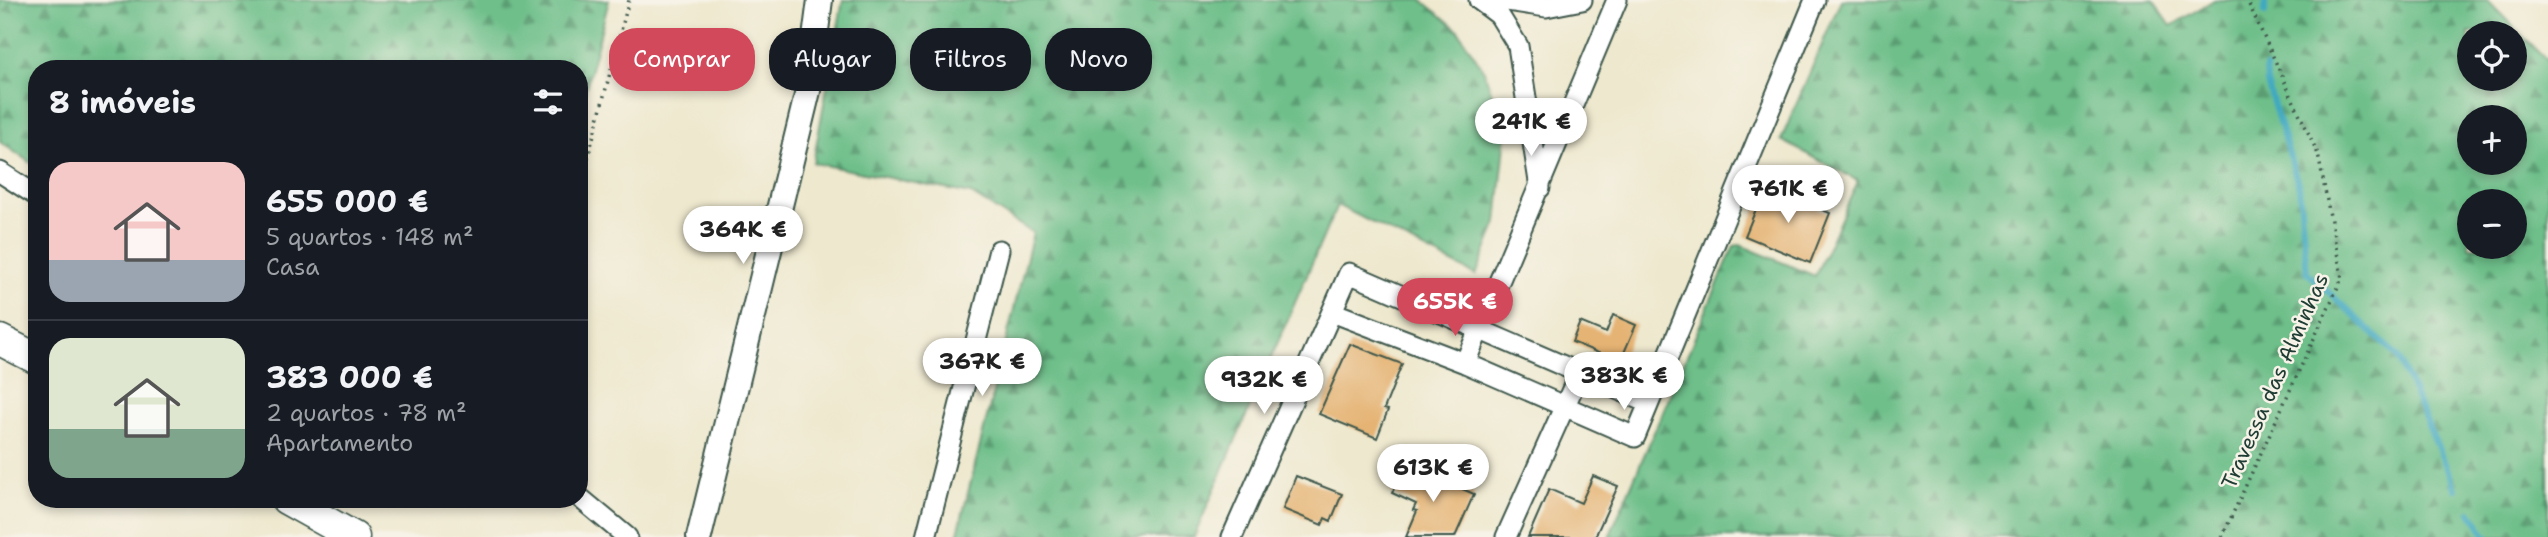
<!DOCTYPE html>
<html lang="pt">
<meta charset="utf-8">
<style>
body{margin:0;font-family:"Shantell Sans",sans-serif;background:#20242c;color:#f1f3f6;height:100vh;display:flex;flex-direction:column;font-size:26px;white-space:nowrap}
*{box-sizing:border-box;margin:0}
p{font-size:23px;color:#9ea1a6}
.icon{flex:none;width:38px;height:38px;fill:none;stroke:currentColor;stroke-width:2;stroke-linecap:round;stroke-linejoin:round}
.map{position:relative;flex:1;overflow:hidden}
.panel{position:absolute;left:28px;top:60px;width:560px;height:448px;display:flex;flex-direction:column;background:#171b24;border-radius:28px;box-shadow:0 4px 10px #0003}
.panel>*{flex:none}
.top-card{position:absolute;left:609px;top:28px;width:665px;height:63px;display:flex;gap:14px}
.controls{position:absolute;left:2457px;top:21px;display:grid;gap:14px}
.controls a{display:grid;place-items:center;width:70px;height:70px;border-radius:50%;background:#171b24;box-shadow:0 4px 10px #0003;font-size:35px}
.price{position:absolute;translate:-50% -60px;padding:0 16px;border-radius:24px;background:#fff;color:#222;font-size:23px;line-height:46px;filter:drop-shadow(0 2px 4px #0008)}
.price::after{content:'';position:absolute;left:50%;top:42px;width:21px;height:16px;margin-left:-10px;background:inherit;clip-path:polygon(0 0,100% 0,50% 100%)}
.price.active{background:#d1495b;color:#fff}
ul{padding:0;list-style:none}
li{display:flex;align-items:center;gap:21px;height:175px;padding:0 21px}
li+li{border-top:2px solid #363941}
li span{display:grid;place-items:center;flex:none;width:196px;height:140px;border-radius:21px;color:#555}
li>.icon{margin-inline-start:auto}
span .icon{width:84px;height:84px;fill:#fffc;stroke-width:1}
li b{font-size:30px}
h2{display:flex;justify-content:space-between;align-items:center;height:84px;padding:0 21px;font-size:30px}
.pill{padding:0 24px;border-radius:28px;background:#171b24;box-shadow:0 4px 10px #0003;font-size:24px;line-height:63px}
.pill.active{background:#d1495b;color:#fff}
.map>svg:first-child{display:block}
.forest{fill:url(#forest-firs);stroke:#467e5f;stroke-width:2;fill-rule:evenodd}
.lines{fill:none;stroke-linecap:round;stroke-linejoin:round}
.stream{stroke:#40a9c0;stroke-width:6}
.building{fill:#e5b373}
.minor-casing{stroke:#3e574b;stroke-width:23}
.tertiary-casing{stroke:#3e574b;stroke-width:28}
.primary-casing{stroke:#3e574b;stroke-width:33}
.path{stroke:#3e574b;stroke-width:3.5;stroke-dasharray:2 5;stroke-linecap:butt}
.minor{stroke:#fff;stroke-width:19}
.tertiary{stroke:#fff;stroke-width:24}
.primary{stroke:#fff;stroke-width:30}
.labels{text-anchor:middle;stroke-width:5;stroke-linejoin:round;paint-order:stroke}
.street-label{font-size:21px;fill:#1f3d34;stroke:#f7f3e8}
</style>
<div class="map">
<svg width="2548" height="537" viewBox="0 0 2548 537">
<defs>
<pattern id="forest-firs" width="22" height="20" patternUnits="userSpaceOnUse" patternTransform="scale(1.75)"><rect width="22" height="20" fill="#6ebf8a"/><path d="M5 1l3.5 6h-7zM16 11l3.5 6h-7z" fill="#5a9c72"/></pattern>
</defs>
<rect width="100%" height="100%" fill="#f7f3e8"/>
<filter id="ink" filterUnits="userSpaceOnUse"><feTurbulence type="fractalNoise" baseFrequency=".0143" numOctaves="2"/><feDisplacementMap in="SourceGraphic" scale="14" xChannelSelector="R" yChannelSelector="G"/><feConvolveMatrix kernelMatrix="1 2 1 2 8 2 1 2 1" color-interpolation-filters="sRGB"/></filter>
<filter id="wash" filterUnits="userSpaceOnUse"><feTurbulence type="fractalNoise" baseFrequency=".00686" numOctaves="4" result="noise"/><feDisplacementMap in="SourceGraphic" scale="28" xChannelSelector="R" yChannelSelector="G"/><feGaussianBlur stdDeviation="1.57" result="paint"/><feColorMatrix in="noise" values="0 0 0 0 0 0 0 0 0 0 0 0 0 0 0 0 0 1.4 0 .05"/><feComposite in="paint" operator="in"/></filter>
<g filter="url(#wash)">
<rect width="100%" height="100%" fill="#eee8ce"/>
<path class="forest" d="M0,0H609L579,115V68H37V167L0,142Z
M843,0H1422L1458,30L1484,71L1506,133L1497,223L1476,275L1337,205L1194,537H957L1033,233L971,194L813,163Z
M1841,0H2153L2171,26L2214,0H2487L2548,62V537H1609L1734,246L1740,245L1815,276L1858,181L1781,140ZM2515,33V79H2469V33ZM2515,117V163H2469V117ZM2469,201H2515V247H2469Z"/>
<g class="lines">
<path class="stream" d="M2265,0V13
M2266,68L2267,83L2299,187L2307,272L2398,357L2456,489
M2471,512L2487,537"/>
</g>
<g id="blocks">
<path class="building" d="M1765,187L1830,213L1810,263L1745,236Z
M1613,315L1636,325L1620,362L1572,342L1580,322L1606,333Z
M1350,344L1402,364L1384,409L1388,410L1377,438L1319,414Z
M1405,464L1474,494L1455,537H1406L1417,511L1413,510L1416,504L1392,493Z
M1296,476L1342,494L1331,521L1325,518L1322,525L1283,509Z
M1593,476L1618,486L1595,537H1528L1549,489L1581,503Z"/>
</g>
</g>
<g filter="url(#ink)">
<use href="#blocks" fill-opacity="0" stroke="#3e574b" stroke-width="2"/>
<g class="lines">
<g class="minor-casing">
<path id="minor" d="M1479,0L1499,15L1518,46L1540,188
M1501,0L1546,7L1582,0
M0,172L37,196
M1332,312L1465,363L1635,437L1815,0
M1465,363L1617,0
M579,497L627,537
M926,537L999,250
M1232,537L1349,273L1649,403
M1506,537L1580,372"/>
</g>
<g class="tertiary-casing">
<path id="tertiary" d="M699,537L808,91L820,0"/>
</g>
<g class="primary-casing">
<path id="primary" d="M0,340L37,359
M286,499L354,537"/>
</g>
<path class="path" d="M579,192L629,0
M2222,537L2342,278L2318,154L2247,0"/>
<use href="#minor" class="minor"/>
<use href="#tertiary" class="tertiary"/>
<use href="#primary" class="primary"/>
</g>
</g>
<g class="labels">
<g class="street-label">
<text transform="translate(2275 381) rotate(-66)" y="7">Travessa das Alminhas</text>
</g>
</g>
</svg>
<div class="controls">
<a><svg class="icon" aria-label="locate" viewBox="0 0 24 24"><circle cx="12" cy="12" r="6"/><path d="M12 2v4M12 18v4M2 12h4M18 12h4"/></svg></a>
<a>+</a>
<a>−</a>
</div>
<b class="price" style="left:1531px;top:158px">241K €</b>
<b class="price" style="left:1788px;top:225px">761K €</b>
<b class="price" style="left:743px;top:266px">364K €</b>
<b class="price active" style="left:1455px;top:338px">655K €</b>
<b class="price" style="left:982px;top:398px">367K €</b>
<b class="price" style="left:1624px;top:412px">383K €</b>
<b class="price" style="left:1264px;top:416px">932K €</b>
<b class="price" style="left:1433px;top:504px">613K €</b>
<div class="top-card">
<a class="pill active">Comprar</a>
<a class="pill">Alugar</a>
<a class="pill">Filtros</a>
<a class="pill">Novo</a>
</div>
<section class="panel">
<h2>8 imóveis<svg class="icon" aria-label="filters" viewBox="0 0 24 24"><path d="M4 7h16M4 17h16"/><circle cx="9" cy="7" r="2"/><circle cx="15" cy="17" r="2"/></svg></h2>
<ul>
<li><span style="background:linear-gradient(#f6c9c9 70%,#9aa5b1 0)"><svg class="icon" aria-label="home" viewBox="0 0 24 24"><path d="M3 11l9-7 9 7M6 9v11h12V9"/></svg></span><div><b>655 000 €</b><p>5 quartos · 148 m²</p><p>Casa</p></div></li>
<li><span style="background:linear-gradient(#dfe7d0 65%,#7fa58c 0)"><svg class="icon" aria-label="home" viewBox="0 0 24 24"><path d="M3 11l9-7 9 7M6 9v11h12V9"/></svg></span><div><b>383 000 €</b><p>2 quartos · 78 m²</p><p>Apartamento</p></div></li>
</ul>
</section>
</div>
